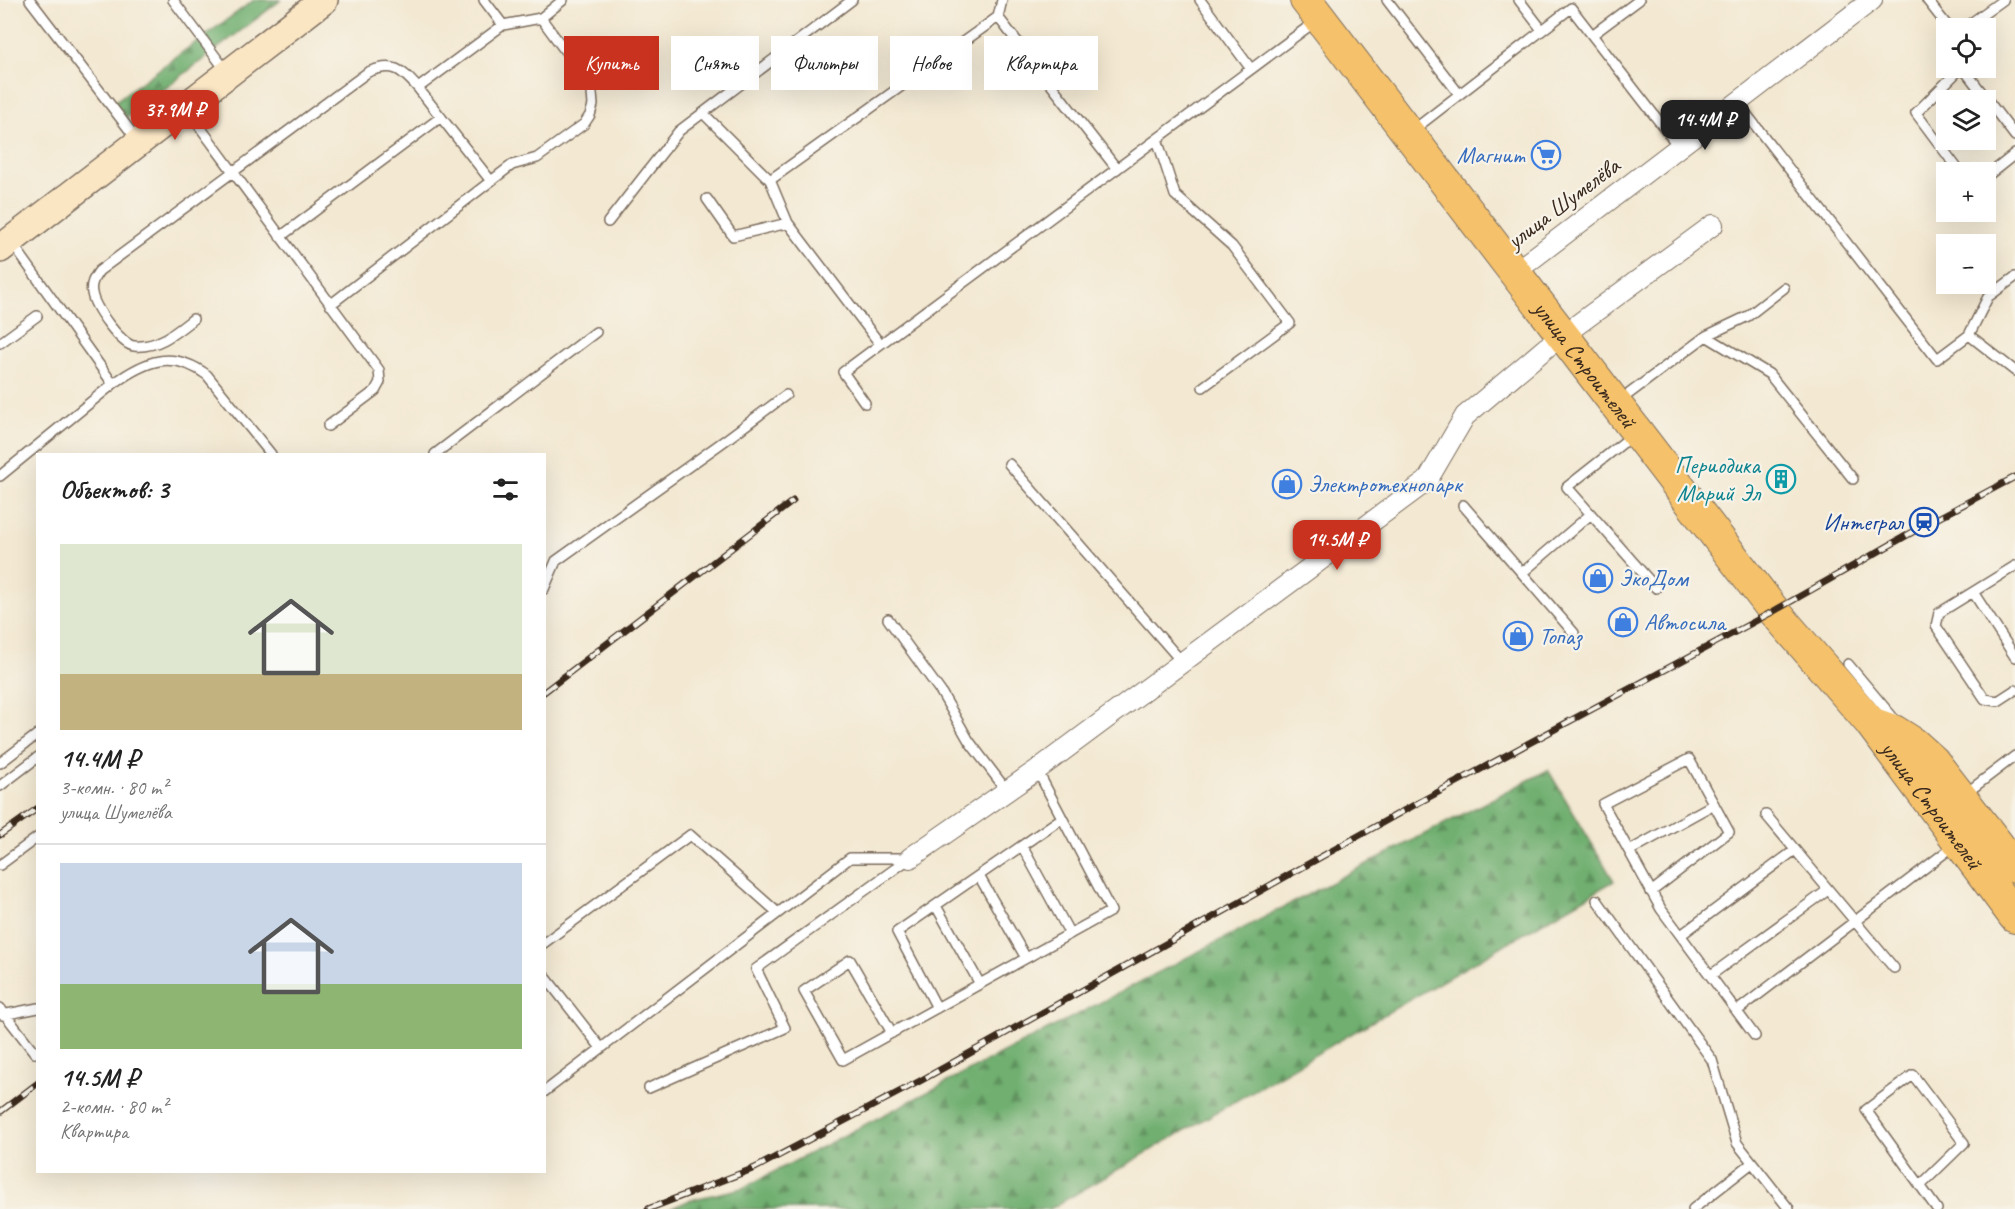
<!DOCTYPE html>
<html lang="ru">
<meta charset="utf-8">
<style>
body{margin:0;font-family:Caveat,sans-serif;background:#f2f2f2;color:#222;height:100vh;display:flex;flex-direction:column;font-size:22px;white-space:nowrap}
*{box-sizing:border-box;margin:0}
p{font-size:20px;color:#767676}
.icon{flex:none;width:33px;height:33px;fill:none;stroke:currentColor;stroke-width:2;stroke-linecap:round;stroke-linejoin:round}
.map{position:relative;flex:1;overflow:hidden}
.panel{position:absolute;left:36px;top:453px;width:510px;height:720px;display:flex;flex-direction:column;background:#fff;border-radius:0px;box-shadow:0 6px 24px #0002}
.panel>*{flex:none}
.hud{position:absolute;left:564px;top:36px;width:570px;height:54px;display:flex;gap:12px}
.buttons{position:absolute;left:1936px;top:18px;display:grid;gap:12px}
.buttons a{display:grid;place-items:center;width:60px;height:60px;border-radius:0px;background:#fff;box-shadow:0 6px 24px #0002;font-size:30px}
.price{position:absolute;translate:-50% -51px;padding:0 14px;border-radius:12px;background:#c8321e;color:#fff;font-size:20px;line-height:39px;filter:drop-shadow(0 2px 3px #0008)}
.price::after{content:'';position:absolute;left:50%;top:36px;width:18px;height:14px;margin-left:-9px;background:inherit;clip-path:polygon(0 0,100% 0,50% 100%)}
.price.current{background:#222;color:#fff}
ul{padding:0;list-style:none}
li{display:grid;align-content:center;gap:12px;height:318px;padding:0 24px}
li+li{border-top:2px solid #e0e0e0}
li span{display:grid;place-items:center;height:186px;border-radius:0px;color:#555}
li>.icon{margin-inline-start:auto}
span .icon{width:108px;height:108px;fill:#fffc;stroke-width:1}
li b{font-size:26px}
h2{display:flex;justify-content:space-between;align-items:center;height:72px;padding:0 24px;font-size:26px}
.tag{padding:0 21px;border-radius:0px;background:#fff;box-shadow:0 6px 24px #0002;font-size:21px;line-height:54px}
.tag.current{background:#c8321e;color:#fff}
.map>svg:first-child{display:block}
.forest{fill:url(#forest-firs);stroke:#566c47;stroke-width:1.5}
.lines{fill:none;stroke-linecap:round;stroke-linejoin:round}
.service-casing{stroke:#7b6c5d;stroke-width:12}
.minor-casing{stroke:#7b6c5d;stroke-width:22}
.secondary-casing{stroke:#7b6c5d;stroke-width:30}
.primary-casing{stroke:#7b6c5d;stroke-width:34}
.service{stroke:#fff;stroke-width:9}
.minor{stroke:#fff;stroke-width:20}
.secondary{stroke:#fbe6c4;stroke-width:27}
.primary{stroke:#f5c16b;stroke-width:32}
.rail-casing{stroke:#3b2a1e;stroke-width:7}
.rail{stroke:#f7f3e8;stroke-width:4.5;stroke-dasharray:14;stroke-linecap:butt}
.labels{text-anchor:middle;stroke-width:4.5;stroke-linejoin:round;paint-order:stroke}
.shop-label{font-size:24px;fill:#366cbe;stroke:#f7f3e8;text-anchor:start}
.street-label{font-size:24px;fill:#3b2a1e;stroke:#f7f3e8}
.culture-label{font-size:24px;fill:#0d838f;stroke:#f7f3e8;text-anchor:end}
.transit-label{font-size:24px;fill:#164399;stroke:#f7f3e8;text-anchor:end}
</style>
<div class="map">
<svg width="2015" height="1209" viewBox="0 0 2015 1209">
<defs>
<pattern id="forest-firs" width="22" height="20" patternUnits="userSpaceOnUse" patternTransform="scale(1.5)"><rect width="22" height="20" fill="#70af70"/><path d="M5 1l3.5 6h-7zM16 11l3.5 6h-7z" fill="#5d8f5b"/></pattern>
</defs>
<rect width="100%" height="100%" fill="#f7f3e8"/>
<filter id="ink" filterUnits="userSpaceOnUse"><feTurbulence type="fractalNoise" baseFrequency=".0167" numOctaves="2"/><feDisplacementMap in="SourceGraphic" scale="12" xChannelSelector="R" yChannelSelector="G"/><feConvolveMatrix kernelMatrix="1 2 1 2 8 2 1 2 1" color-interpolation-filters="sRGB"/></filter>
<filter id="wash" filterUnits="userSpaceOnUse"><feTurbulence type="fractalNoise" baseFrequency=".008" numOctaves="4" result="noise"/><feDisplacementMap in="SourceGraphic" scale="24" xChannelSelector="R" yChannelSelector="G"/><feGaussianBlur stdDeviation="1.35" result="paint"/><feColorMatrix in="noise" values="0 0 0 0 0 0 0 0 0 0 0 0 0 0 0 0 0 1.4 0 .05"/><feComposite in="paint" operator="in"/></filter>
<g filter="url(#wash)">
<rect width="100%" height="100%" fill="#f3e8d1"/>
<path class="forest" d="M254,0H281L125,119L113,103Z
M1548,770L1614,881L1050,1209H670L690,1200L743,1188Z"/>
</g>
<g filter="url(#ink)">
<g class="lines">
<g class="service-casing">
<path id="service" d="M30,0L138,141
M173,0L227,72
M1200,0L1251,69
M1387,0L1459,94
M1519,0L1542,30
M1927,0L1949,28
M998,17L1002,0
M541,18L563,0
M1964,28L2003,0
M1592,35L1639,0
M1963,68L2015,136
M1737,102L1937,359L1969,335L1988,297L2015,277
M186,108L379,370L380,382L375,391L328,426
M703,113L770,180
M1412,131L1571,8L1679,147
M1157,139L1175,195L1232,246L1290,323L1203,387
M1960,172L1916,113L1961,68
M1986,177L2015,154
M491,181L512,165L537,158L584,124L590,115L593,105L592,93L588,82L541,18L503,25
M707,199L733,236L788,223
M608,222L679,131L852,0
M280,237L441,117
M330,305L491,181L418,88L503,25L484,0
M193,319C175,333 158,348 134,346C121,345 94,307 92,293C90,284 94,278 99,271L368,72C394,62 401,69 418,88
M1969,335L2015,371
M1706,336L1748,316L1784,288
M0,343L37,316
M880,344L788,223L770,180L998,17L1117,169
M113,384C145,361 171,349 207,375L271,454
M1618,402L1706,336L1769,374L1853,479
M865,403L843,372L1316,21
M1633,435L1567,487L1656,588
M435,454L596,332
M1009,464L1182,662
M0,476L113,384L12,243
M1463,505L1574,633
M2015,566L1939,613L1936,626L1985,699L1998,701L2015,690
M1522,573L1591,514
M544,589L556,561L727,439L786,395
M1973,592L2015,657
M888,619L941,692L969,741L1007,791
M1848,664L1895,720
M0,763L38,734
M0,786L38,757
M1965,794L2015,756
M1766,815L1894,968
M1022,846L1070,934
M1629,851L1714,804
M0,865L38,837
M979,876L1026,958
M1651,892L1729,832L1689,759L1603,804L1661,909L1755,1036
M1597,900L1712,1060L1737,1143L1789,1209
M936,906L980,984
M1681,935L1795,850
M544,943L690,835L778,913
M544,975L601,1048
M1711,975L1828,890
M0,1008L35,1053L38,1051
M937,1008L897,932L1062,818
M1737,1011L1955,845
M2,1015L38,1008
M892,1033L850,960L804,991L843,1060L1111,911L1037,770
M649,1088L785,1028L756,969L910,858
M544,1092L850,858H910
M1920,1186L1964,1143L1913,1075L1866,1110L1937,1209
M1693,1209L1752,1163"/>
</g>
<g class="minor-casing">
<path id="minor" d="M1515,272L1872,0
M910,858L1037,770L1427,481L1465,416L1547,347L1713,225"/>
</g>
<g class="secondary-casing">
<path id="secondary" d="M0,249L324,0"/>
</g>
<g class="primary-casing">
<g id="primary">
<path id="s1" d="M1306,0L1774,611L1870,722L2015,917"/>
<path d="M1874,724L1894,731L1913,743L1933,761L2015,867"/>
</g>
</g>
<use href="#service" class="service"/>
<use href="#minor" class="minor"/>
<use href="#secondary" class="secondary"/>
<use href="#primary" class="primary"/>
<g class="rail-casing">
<path id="rail" d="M544,692L793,501
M0,835L38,808
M0,1112L38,1083
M648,1209L755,1168L920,1081L1405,810L1774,611L1925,525L2015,477"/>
</g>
<use href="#rail" class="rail"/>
</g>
</g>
<defs>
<g id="supermarket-ring" transform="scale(1.5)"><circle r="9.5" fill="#f7f3e8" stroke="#3f7fe0" stroke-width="1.5"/><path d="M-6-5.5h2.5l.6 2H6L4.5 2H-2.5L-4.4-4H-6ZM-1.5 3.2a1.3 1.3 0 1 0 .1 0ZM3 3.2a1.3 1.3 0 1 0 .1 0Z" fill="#3f7fe0"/></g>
<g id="building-ring" transform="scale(1.5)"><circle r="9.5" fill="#f7f3e8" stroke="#0f9aa8" stroke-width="1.5"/><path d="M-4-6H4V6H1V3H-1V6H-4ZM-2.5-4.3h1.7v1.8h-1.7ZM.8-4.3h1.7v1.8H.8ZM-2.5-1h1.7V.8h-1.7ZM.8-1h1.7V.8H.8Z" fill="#0f9aa8"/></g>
<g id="shop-ring" transform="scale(1.5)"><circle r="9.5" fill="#f7f3e8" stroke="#3f7fe0" stroke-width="1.5"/><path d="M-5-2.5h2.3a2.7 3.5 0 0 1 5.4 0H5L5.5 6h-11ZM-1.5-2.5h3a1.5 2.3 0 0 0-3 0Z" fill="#3f7fe0"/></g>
<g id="station-ring" transform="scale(1.5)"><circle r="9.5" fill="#f7f3e8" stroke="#1a4fb4" stroke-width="1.5"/><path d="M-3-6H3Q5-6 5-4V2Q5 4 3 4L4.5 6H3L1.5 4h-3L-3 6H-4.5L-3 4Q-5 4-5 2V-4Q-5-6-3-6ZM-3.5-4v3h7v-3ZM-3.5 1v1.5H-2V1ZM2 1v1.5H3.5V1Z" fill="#1a4fb4"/></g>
</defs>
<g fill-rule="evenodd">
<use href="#supermarket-ring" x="1546" y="155"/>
<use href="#building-ring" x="1781" y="479"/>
<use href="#shop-ring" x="1287" y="484"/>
<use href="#station-ring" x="1924" y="522"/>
<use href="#shop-ring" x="1598" y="578"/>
<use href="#shop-ring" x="1623" y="622"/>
<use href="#shop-ring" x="1518" y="636"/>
</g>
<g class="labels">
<g class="shop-label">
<text x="1525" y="163" text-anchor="end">Магнит</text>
<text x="1308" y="492">Электротехнопарк</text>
<text x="1619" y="586">ЭкоДом</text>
<text x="1644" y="630">Автосила</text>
<text x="1539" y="644">Топаз</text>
</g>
<g class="street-label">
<text transform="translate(1563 203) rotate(-37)" y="8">улица Шумелёва</text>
<text dy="8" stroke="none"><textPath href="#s1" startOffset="459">улица Строителей</textPath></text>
<text dy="8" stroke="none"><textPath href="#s1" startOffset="1020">улица Строителей</textPath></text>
</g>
<g class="culture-label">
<text x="1760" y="473">Периодика<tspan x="1760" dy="28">Марий Эл</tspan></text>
</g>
<g class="transit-label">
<text x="1903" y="530">Интеграл</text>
</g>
</g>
</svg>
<div class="buttons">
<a><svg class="icon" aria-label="locate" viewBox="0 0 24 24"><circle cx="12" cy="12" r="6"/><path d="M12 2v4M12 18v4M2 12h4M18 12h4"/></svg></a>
<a><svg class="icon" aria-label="layers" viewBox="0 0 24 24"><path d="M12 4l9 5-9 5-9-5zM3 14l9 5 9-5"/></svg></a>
<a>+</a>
<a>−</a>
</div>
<b class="price" style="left:175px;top:141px">37.9M ₽</b>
<b class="price current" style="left:1705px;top:151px">14.4M ₽</b>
<b class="price" style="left:1337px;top:571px">14.5M ₽</b>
<div class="hud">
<a class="tag current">Купить</a>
<a class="tag">Снять</a>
<a class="tag">Фильтры</a>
<a class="tag">Новое</a>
<a class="tag">Квартира</a>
</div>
<section class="panel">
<h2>Объектов: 3<svg class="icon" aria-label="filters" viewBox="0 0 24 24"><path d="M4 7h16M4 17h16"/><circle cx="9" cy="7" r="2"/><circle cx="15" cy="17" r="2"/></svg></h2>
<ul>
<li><span style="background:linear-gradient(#dfe7d0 70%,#c2b280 0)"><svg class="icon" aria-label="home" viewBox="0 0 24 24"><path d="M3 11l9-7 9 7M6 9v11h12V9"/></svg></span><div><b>14.4M ₽</b><p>3-комн. · 80 m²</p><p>улица Шумелёва</p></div></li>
<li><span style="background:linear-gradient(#c9d6e8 65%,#8fb573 0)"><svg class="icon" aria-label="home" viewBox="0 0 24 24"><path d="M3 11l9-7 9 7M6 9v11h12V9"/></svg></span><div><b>14.5M ₽</b><p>2-комн. · 80 m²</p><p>Квартира</p></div></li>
</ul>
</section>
</div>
